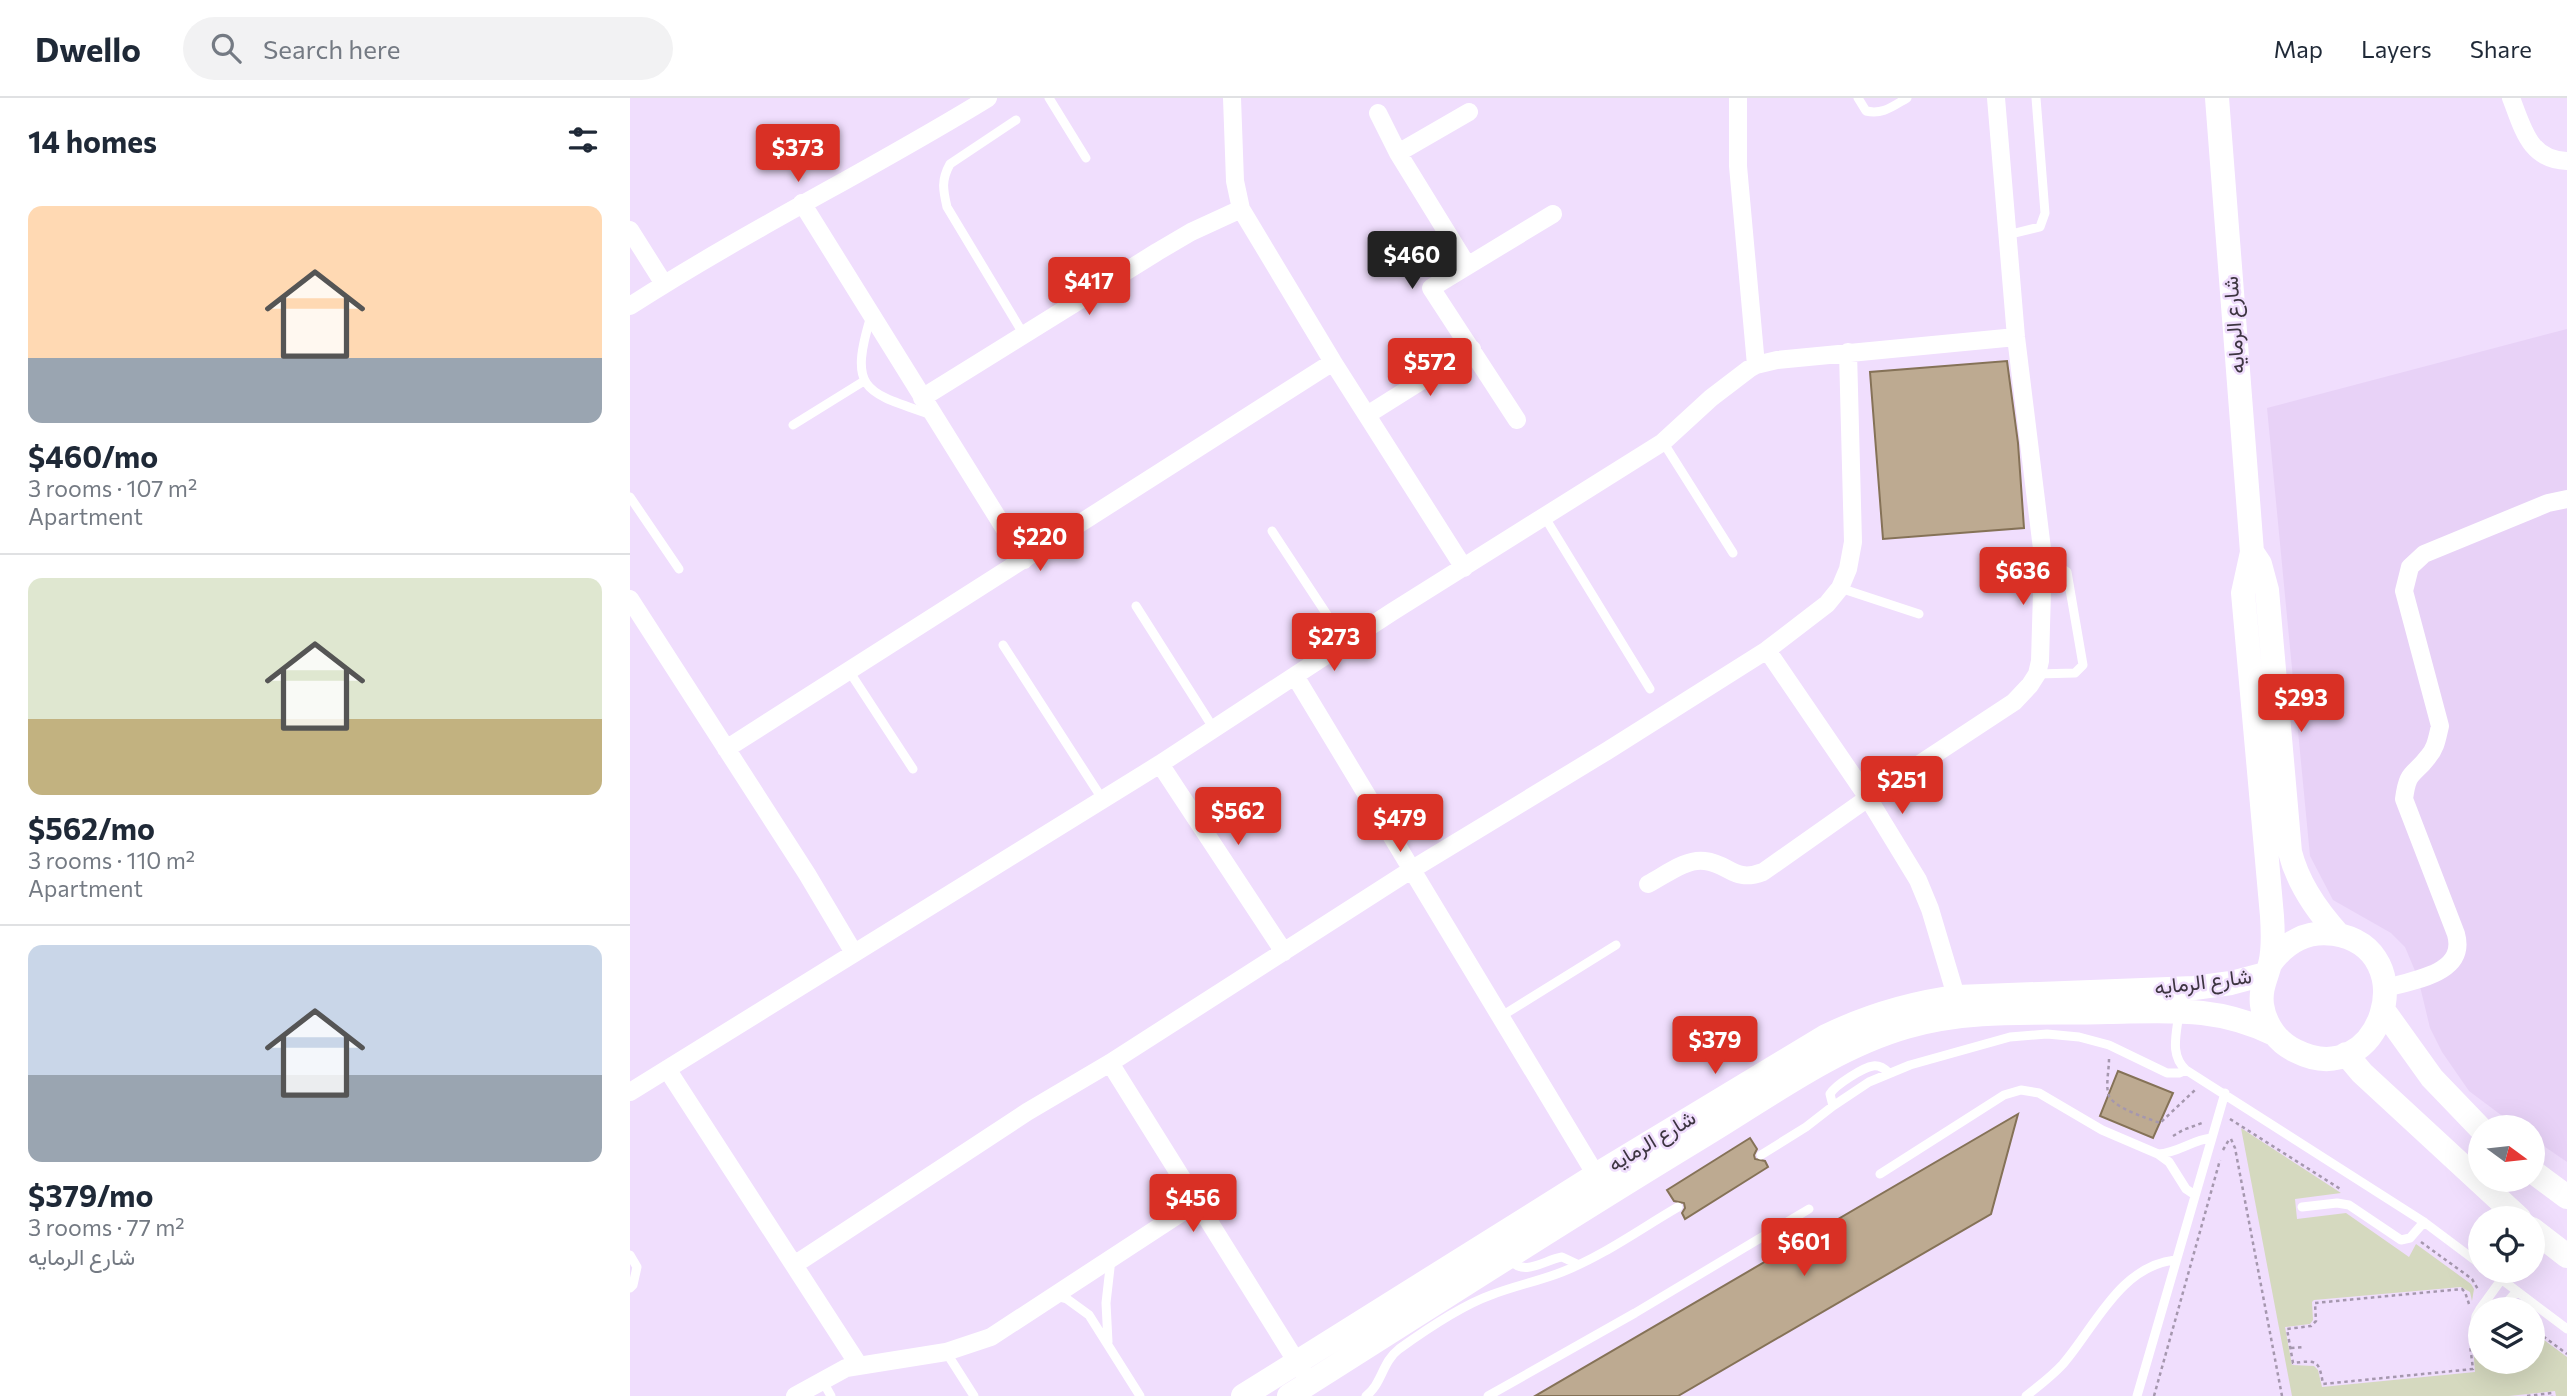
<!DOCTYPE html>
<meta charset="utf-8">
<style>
body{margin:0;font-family:Commissioner,Vazirmatn,sans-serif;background:#f2f2f3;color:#1f2937;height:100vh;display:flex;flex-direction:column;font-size:26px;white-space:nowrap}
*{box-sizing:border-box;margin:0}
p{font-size:23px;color:#747a83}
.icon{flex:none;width:38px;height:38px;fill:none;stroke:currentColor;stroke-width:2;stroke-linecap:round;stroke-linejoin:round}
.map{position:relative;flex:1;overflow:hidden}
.drawer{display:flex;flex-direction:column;background:#fff;width:630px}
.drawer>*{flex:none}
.needle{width:46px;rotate:105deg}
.controls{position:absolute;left:1838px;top:1017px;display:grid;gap:14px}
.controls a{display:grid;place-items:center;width:77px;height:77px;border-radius:50%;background:#fff;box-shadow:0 7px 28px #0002;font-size:35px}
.price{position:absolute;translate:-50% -60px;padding:0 16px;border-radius:7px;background:#d93025;color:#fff;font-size:23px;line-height:46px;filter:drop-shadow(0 2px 4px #0008)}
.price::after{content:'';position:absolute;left:50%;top:42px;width:21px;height:16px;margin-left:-10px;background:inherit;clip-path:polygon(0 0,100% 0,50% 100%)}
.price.current{background:#222;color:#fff}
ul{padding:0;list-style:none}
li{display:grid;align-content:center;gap:14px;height:371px;padding:0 28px}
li+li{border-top:2px solid #e0e1e3}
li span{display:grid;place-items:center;height:217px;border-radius:14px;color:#555}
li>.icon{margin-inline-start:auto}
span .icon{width:126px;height:126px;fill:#fffc;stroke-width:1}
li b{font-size:30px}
h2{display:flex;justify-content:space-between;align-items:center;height:84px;padding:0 28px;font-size:30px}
header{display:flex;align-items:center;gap:42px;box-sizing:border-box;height:98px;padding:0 35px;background:#fff;border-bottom:2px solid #e0e1e3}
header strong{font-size:33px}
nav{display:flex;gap:38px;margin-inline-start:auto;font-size:24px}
.search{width:490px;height:63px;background:#f2f2f3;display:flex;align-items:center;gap:18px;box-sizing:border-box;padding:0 24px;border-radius:38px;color:#747a83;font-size:26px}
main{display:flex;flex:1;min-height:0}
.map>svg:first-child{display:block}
.built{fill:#e8d2f7}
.green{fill:#d5d9bf}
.building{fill:#bdaa91;stroke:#857257;stroke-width:2}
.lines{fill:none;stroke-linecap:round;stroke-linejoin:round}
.path{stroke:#a597ae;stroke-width:2.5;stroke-dasharray:3.5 3.5;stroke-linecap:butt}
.lane{stroke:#fff;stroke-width:9}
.street{stroke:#fff;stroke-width:18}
.secondary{stroke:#fff;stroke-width:24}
.labels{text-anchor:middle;stroke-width:5;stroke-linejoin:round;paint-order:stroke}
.street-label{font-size:21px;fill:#3d3541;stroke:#f0defd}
</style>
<header>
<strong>Dwello</strong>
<div class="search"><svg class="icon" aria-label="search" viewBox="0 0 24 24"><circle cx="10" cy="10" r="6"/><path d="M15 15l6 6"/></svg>Search here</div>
<nav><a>Map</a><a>Layers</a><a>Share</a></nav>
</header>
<main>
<section class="drawer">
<h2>14 homes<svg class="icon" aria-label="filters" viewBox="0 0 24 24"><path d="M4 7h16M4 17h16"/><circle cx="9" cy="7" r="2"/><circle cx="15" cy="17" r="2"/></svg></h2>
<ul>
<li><span style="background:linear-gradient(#ffd9b3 70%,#9aa5b1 0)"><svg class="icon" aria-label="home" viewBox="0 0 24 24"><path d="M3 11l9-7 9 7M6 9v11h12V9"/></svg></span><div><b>$460/mo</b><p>3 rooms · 107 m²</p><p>Apartment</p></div></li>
<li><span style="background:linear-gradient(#dfe7d0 65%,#c2b280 0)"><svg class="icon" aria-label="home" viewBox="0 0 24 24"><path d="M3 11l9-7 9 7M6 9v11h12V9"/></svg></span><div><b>$562/mo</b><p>3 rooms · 110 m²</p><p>Apartment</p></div></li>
<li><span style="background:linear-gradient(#c9d6e8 60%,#9aa5b1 0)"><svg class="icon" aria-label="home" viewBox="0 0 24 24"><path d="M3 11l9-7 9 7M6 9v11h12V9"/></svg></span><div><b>$379/mo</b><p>3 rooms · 77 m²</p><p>شارع الرمايه</p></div></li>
</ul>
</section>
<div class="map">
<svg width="1937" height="1298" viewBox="0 0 1937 1298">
<rect width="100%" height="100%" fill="#f0defd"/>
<path class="built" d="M1937,231V1064L1902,1040V1029H1887L1839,993L1812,954L1800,930L1788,880L1775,849L1761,835L1703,802L1680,758L1637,310Z"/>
<path class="green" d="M1611,1030L1711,1095L1665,1101L1667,1121L1716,1115L1779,1159L1786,1146L1841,1186L1844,1191L1842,1203L1840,1194L1831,1189L1684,1202L1682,1204L1683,1222L1680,1226L1655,1229L1662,1267L1684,1268L1688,1272L1692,1289L1845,1274L1843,1249L1850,1243V1264H1902V1233L1937,1259V1298H1926L1925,1293L1879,1298H1662Z"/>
<path class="building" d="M1377,263L1388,345L1394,430L1253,441L1240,274Z
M1488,973L1543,995L1523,1040L1470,1018Z
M1388,1016L1361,1116L1048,1298H905Z
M1120,1040L1127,1051L1124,1057L1125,1061L1135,1063L1138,1069L1055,1121L1052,1115L1055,1110L1054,1105L1044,1103L1037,1092Z"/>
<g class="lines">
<path class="path" d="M1479,961C1479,972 1476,984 1478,995C1480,1009 1517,1020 1530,1025L1565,992
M1600,1021L1712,1092
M1543,1038L1553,1032L1572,1025
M1601,1041L1605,1050L1652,1298
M1593,1052L1600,1040
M1791,1144L1842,1181L1849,1193
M1839,1206L1835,1194L1832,1191L1685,1205L1686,1223L1681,1228L1657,1231L1663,1265C1687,1262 1689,1262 1693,1286L1843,1271L1840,1247L1844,1243
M1902,1230L1937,1256
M1661,1250L1674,1249
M1524,1298L1590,1062
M1897,1298L1922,1295V1298"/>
<path class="lane" d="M419,0L456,60
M1228,0L1236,13C1253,17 1263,8 1277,0
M386,22L320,66C311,82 313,92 317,109L394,237
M1377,137L1410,129L1415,115L1406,0
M241,218C218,293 235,294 302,317
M163,327L234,283
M1033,344L1103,455
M0,399L49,471
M914,418L1020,591
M642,433L715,544
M1210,490L1289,516
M506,508L584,631
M373,547L473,702
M219,573L283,671
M1407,576L1445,575L1453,567L1437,474L1430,469L1413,473
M1549,914C1547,935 1539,957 1556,972L1794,1124L1850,1166
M870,919L986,847
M1203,1008L1200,996C1205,987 1234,969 1243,968C1250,967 1255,971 1259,975
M1528,1056C1548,1055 1562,1042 1581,1040
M1131,1057L1176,1029L1203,1008L1239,984L1280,967L1380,939L1417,936L1449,939L1479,947L1537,975H1549L1556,972
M1250,1076L1374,997L1391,992L1409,995L1472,1032L1528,1056L1539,1064L1556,1091L1565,1097
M1672,1109L1707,1105L1719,1107L1771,1142L1780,1140L1794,1124
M0,1157L7,1169L3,1187L0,1190
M880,1162C895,1179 914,1162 932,1159L947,1166
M1859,1172L1937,1231
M425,1198L437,1201L459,1217L510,1298
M1850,1211L1871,1182
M1850,1211L1846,1218L1844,1230L1850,1229
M1871,1211L1887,1193
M478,1244L476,1205L481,1161
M316,1254L344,1298
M192,1282L201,1298
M736,1298C752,1286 752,1264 769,1251C794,1233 833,1207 861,1197C884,1188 909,1183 932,1174C973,1158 1010,1131 1048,1109
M858,1298L1005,1215L1179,1111
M1396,1298C1409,1288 1422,1278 1433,1266C1465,1229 1490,1168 1545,1162
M1507,1298L1595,995"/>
<path class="street" d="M602,0L605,83L611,111L703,264L834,470
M1108,0V68L1126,267
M1881,0C1893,30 1899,62 1937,63
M748,15L768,55L837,167
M768,55L839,14
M172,105L394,462
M0,132L34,186
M0,208C116,133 241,72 358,0
M292,300L527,154L561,134L611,111
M737,317L842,251
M887,322L801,190L923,116
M0,501L177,776L224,855
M1137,552L1238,700L1288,782L1300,811L1329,908
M665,578L972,1087
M96,651L703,264
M530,666L654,854
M1018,786C1034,778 1056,760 1075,763C1100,766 1104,785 1133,774L1238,700L1384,604L1400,587L1407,576L1410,563L1413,459L1386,239L1366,0
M1756,890C1783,882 1837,876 1826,836L1774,701C1778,671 1783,679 1798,659C1806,650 1807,640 1810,628L1774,493L1780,469L1794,456L1918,405L1937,401
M480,965L673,1274
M37,971L228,1266
M0,994L530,666L762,514L1033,344L1081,300L1119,271L1126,267L1147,262L1386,239
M164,1167L397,1014L480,965L781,772L977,653L1137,552L1197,506L1210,490L1218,471L1223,444L1218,254
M165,1298L216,1270L316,1254L361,1239L566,1105"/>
<path class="secondary" d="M1587,0L1622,454L1613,495L1642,818C1643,833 1644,851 1640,866C1636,881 1630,891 1632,907C1635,927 1648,945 1666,953C1751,996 1796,851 1704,836C1677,832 1655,845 1640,866
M1622,454L1630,466L1637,492L1660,754C1668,786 1687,813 1709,837
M1754,913L1802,980L1850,1030
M1716,956L1732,975L1889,1120
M1902,1073L1937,1099
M1902,1131L1937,1158
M613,1298L966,1077L1196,938C1238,918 1281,905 1327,899L1564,890L1601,885L1635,876
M659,1298C797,1211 934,1122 1073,1038C1138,999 1203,950 1276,929C1341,910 1411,916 1478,914C1540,913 1587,908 1644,936"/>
</g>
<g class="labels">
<g class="street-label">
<text transform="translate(1604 227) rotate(-94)" y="7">شارع الرمايه</text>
<text transform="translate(1573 884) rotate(-7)" y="7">شارع الرمايه</text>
<text transform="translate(1022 1043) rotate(-31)" y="7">شارع الرمايه</text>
</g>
</g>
</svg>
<div class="controls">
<a><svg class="needle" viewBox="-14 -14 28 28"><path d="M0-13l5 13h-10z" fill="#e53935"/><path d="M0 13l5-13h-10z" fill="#747a83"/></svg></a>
<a><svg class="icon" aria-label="locate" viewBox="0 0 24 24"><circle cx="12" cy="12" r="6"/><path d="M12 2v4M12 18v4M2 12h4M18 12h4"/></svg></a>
<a><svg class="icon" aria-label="layers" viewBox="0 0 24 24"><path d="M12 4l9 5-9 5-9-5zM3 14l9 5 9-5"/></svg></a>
</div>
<b class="price" style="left:168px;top:86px">$373</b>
<b class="price current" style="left:782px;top:193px">$460</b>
<b class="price" style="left:459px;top:219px">$417</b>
<b class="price" style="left:800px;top:300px">$572</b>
<b class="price" style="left:410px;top:475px">$220</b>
<b class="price" style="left:1393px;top:509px">$636</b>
<b class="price" style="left:704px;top:575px">$273</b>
<b class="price" style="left:1671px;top:636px">$293</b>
<b class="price" style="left:1272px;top:718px">$251</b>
<b class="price" style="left:608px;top:749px">$562</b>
<b class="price" style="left:770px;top:756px">$479</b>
<b class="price" style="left:1085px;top:978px">$379</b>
<b class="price" style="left:563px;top:1136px">$456</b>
<b class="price" style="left:1174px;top:1180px">$601</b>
</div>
</main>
